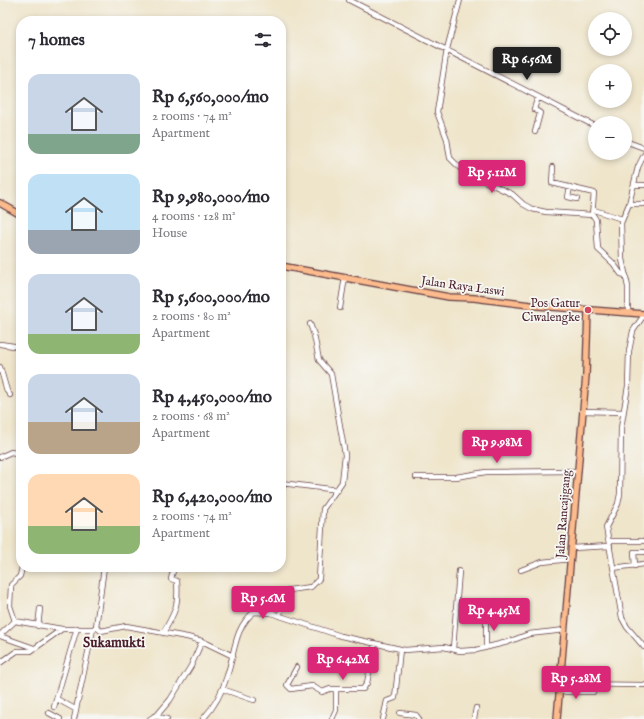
<!DOCTYPE html>
<meta charset="utf-8">
<style>
body{margin:0;font-family:"IM FELL English",serif;background:#f7f7f7;color:#2b2b33;height:100vh;display:flex;flex-direction:column;font-size:15px;white-space:nowrap}
*{box-sizing:border-box;margin:0}
p{font-size:13px;color:#7c7c81}
.icon{flex:none;width:22px;height:22px;fill:none;stroke:currentColor;stroke-width:2;stroke-linecap:round;stroke-linejoin:round}
.map{position:relative;flex:1;overflow:hidden}
.details{position:absolute;left:16px;top:16px;width:270px;height:556px;display:flex;flex-direction:column;background:#fff;border-radius:16px;box-shadow:0 2px 6px #0003}
.details>*{flex:none}
.controls{position:absolute;left:588px;top:12px;display:grid;gap:8px}
.controls a{display:grid;place-items:center;width:44px;height:44px;border-radius:50%;background:#fff;box-shadow:0 2px 6px #0003;font-size:20px}
.price{position:absolute;translate:-50% -34px;padding:0 9px;border-radius:4px;background:#db2777;color:#fff;font-size:13px;line-height:26px;filter:drop-shadow(0 1px 2px #0008)}
.price::after{content:'';position:absolute;left:50%;top:24px;width:12px;height:9px;margin-left:-6px;background:inherit;clip-path:polygon(0 0,100% 0,50% 100%)}
.price.selected{background:#222;color:#fff}
ul{padding:0;list-style:none}
li{display:flex;align-items:center;gap:12px;height:100px;padding:0 12px}
li span{display:grid;place-items:center;flex:none;width:112px;height:80px;border-radius:12px;color:#555}
li>.icon{margin-inline-start:auto}
span .icon{width:48px;height:48px;fill:#fffc;stroke-width:1}
li b{font-size:17px}
h2{display:flex;justify-content:space-between;align-items:center;height:48px;padding:0 12px;font-size:17px}
.map>svg:first-child{display:block}
.lines{fill:none;stroke-linecap:round;stroke-linejoin:round}
.minor-casing{stroke:#633d43;stroke-width:6}
.major-casing{stroke:#633d43;stroke-width:8}
.minor{stroke:#fff;stroke-width:4.5}
.major{stroke:#fbbb8d;stroke-width:5.5}
.poi-dot{fill:#d1495b;stroke:#f6f6f2;stroke-width:1.5}
.labels{text-anchor:middle;stroke-width:3.5;stroke-linejoin:round;paint-order:stroke}
.street-label{font-size:12px;fill:#4a1f2b;stroke:#f6f6f2}
.poi-label{font-size:12px;fill:#4a1f2b;stroke:#f6f6f2;text-anchor:end}
.quarter-label{font-size:14px;font-weight:bold;fill:#4a1f2b;stroke:#f6f6f2}
</style>
<div class="map">
<svg width="644" height="719" viewBox="0 0 644 719">
<rect width="100%" height="100%" fill="#f6f6f2"/>
<filter id="ink" filterUnits="userSpaceOnUse"><feTurbulence type="fractalNoise" baseFrequency=".025" numOctaves="2"/><feDisplacementMap in="SourceGraphic" scale="8" xChannelSelector="R" yChannelSelector="G"/><feConvolveMatrix kernelMatrix="1 2 1 2 8 2 1 2 1" color-interpolation-filters="sRGB"/></filter>
<filter id="wash" filterUnits="userSpaceOnUse"><feTurbulence type="fractalNoise" baseFrequency=".012" numOctaves="4" result="noise"/><feDisplacementMap in="SourceGraphic" scale="16" xChannelSelector="R" yChannelSelector="G"/><feGaussianBlur stdDeviation="0.9" result="paint"/><feColorMatrix in="noise" values="0 0 0 0 0 0 0 0 0 0 0 0 0 0 0 0 0 1.4 0 .05"/><feComposite in="paint" operator="in"/></filter>
<g filter="url(#wash)">
<rect width="100%" height="100%" fill="#efe5cb"/>
</g>
<g filter="url(#ink)">
<g class="lines">
<g class="minor-casing">
<path id="minor" d="M349,0L595,126
M460,0L447,49L437,112L447,139L450,158L463,171L512,194L523,204L532,209L546,212L593,215L596,220L598,249L613,263L621,274L626,275
M535,132L540,113L534,109L538,97
M625,141L644,148
M553,167L552,183L594,193L592,215
M634,185H644
M570,187L568,197L577,199
M629,204H644
M594,210L622,219
M340,308L345,277
M628,313V287L622,259L621,223L629,204L638,167L644,155
M644,315L633,331L629,351L628,386L621,428L620,494L618,504L606,527L622,618L627,627L644,647
M0,344L21,347
M0,367L7,391L10,395
M582,411L623,412
M0,457L11,452L21,454
M416,477H456L486,472L577,471
M281,483L338,490
M281,497L283,484
M609,541H643
M572,548L610,546
M635,566L634,552H644
M613,568L644,564
M521,570L542,562L571,559
M272,613L277,595
M279,616L289,590L311,587L319,579L323,509L342,482L345,455L331,374L319,360L314,335L310,324
M486,619V647
M15,621L62,629
M38,626L40,609
M96,627L104,567
M163,633C175,613 179,605 177,581L171,579L174,567
M0,635L15,621L10,606L11,585L20,576L22,567
M0,636L34,648
M453,649L459,571
M0,663L17,651H31L62,629H93L96,627L101,631L126,626L187,637L202,641L233,656
M297,667L287,685L291,689L312,686L322,692L330,689H363L367,683L375,643
M561,684L644,685
M222,689L254,700
M560,692H593
M57,699L75,709
M54,707L77,628
M49,713L60,719
M400,713L416,715L419,719
M154,716L167,719
M74,719L93,629
M150,719L158,714L170,700L191,666L202,641
M203,719C215,706 222,693 227,676C235,653 234,628 254,612L271,613L341,636L405,650L444,647L460,651L476,650L508,642L529,634L565,630
M332,719L336,710V689
M383,719L387,701L395,698L400,649
M474,719L476,708"/>
</g>
<g class="major-casing">
<path id="major" d="M0,203L21,215
M281,266L449,297L474,298L538,306L644,314
M557,719L586,375L588,310"/>
</g>
<use href="#minor" class="minor"/>
<use href="#major" class="major"/>
</g>
</g>
<circle class="poi-dot" cx="588" cy="310" r="4"/>
<g class="labels">
<g class="street-label">
<text transform="translate(463 286) rotate(8)" y="4">Jalan Raya Laswi</text>
<text transform="translate(563 514) rotate(-86)" y="4">Jalan Rancajigang</text>
</g>
<g class="poi-label">
<text x="580" y="307">Pos Gatur<tspan x="580" dy="14">Ciwalengke</tspan></text>
</g>
<g class="quarter-label">
<text x="114" y="647">Sukamukti</text>
</g>
</g>
</svg>
<div class="controls">
<a><svg class="icon" aria-label="locate" viewBox="0 0 24 24"><circle cx="12" cy="12" r="6"/><path d="M12 2v4M12 18v4M2 12h4M18 12h4"/></svg></a>
<a>+</a>
<a>−</a>
</div>
<b class="price selected" style="left:527px;top:81px">Rp 6.56M</b>
<b class="price" style="left:492px;top:194px">Rp 5.11M</b>
<b class="price" style="left:497px;top:464px">Rp 9.98M</b>
<b class="price" style="left:263px;top:620px">Rp 5.6M</b>
<b class="price" style="left:494px;top:632px">Rp 4.45M</b>
<b class="price" style="left:343px;top:681px">Rp 6.42M</b>
<b class="price" style="left:576px;top:700px">Rp 5.28M</b>
<section class="details">
<h2>7 homes<svg class="icon" aria-label="filters" viewBox="0 0 24 24"><path d="M4 7h16M4 17h16"/><circle cx="9" cy="7" r="2"/><circle cx="15" cy="17" r="2"/></svg></h2>
<ul>
<li><span style="background:linear-gradient(#c9d6e8 75%,#7fa58c 0)"><svg class="icon" aria-label="home" viewBox="0 0 24 24"><path d="M3 11l9-7 9 7M6 9v11h12V9"/></svg></span><div><b>Rp 6,560,000/mo</b><p>2 rooms · 74 m²</p><p>Apartment</p></div></li>
<li><span style="background:linear-gradient(#bfe0f5 70%,#9aa5b1 0)"><svg class="icon" aria-label="home" viewBox="0 0 24 24"><path d="M3 11l9-7 9 7M6 9v11h12V9"/></svg></span><div><b>Rp 9,980,000/mo</b><p>4 rooms · 128 m²</p><p>House</p></div></li>
<li><span style="background:linear-gradient(#c9d6e8 75%,#8fb573 0)"><svg class="icon" aria-label="home" viewBox="0 0 24 24"><path d="M3 11l9-7 9 7M6 9v11h12V9"/></svg></span><div><b>Rp 5,600,000/mo</b><p>2 rooms · 80 m²</p><p>Apartment</p></div></li>
<li><span style="background:linear-gradient(#c9d6e8 60%,#b9a48a 0)"><svg class="icon" aria-label="home" viewBox="0 0 24 24"><path d="M3 11l9-7 9 7M6 9v11h12V9"/></svg></span><div><b>Rp 4,450,000/mo</b><p>2 rooms · 68 m²</p><p>Apartment</p></div></li>
<li><span style="background:linear-gradient(#ffd9b3 65%,#8fb573 0)"><svg class="icon" aria-label="home" viewBox="0 0 24 24"><path d="M3 11l9-7 9 7M6 9v11h12V9"/></svg></span><div><b>Rp 6,420,000/mo</b><p>2 rooms · 74 m²</p><p>Apartment</p></div></li>
</ul>
</section>
</div>
